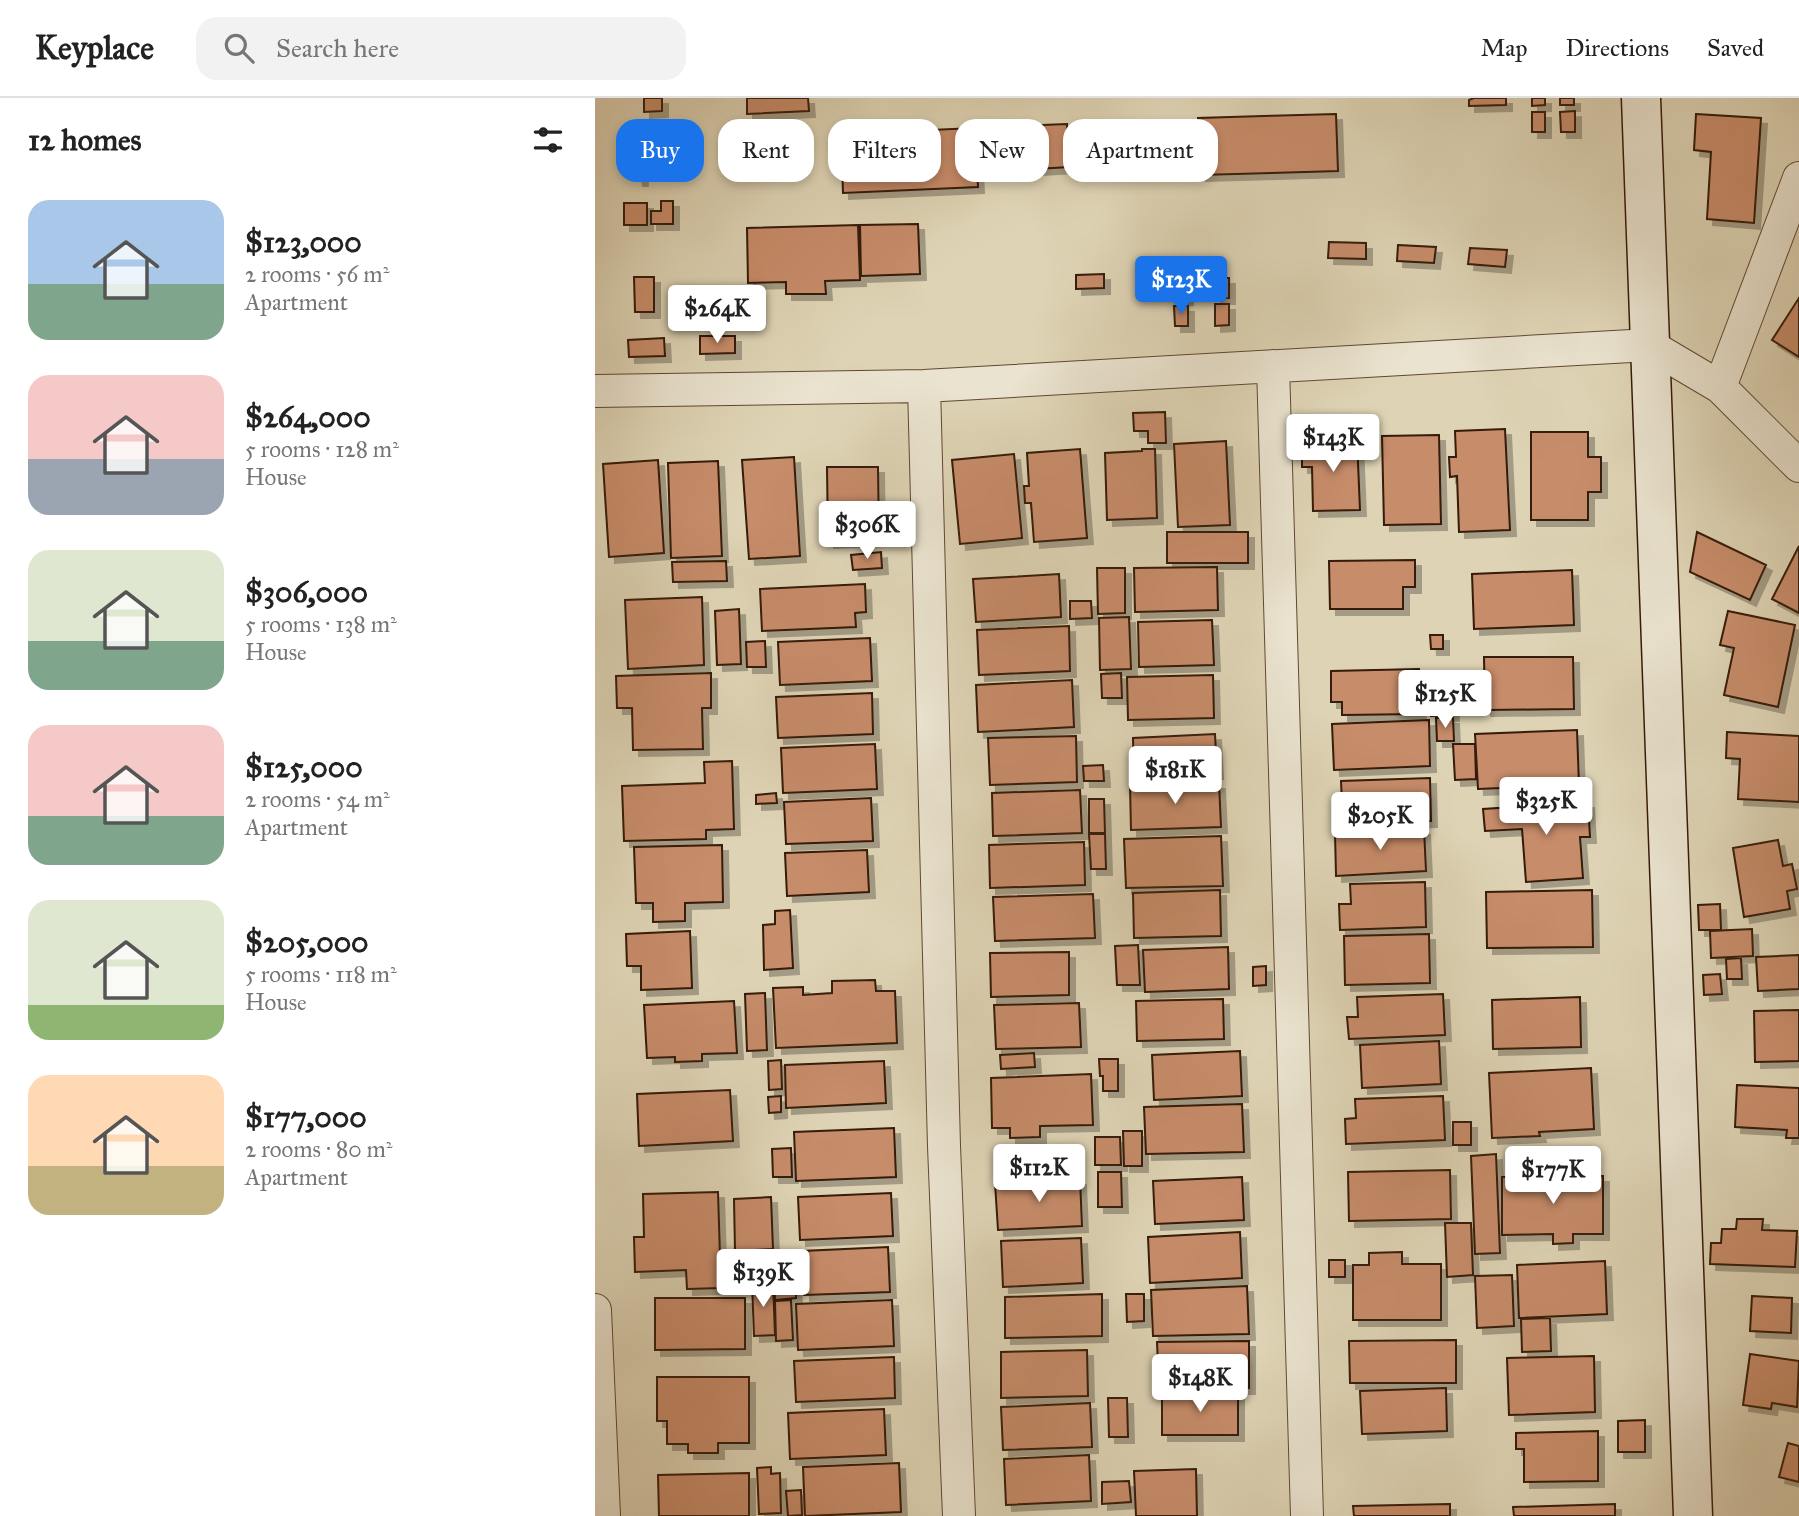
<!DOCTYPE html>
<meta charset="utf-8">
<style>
body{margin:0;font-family:"IM FELL Great Primer",serif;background:#f2f2f2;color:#222;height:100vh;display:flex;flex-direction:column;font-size:26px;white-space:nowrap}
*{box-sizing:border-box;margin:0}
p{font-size:23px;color:#767676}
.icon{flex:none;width:38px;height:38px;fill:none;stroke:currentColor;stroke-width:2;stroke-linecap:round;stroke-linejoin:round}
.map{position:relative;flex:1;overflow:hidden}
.sheet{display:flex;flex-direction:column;background:#fff;width:595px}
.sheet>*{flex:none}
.hud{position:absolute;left:21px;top:21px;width:665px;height:63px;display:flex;gap:14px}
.price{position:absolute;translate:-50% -60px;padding:0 16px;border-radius:7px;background:#fff;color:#222;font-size:23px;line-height:46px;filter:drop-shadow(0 2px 4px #0008)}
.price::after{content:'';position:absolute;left:50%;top:42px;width:21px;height:16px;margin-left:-10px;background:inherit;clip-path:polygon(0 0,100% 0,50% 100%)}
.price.active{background:#1a73e8;color:#fff}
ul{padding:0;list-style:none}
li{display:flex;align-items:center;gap:21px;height:175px;padding:0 28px}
li span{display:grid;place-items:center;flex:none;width:196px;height:140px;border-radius:21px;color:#555}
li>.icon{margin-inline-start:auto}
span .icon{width:84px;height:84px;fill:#fffc;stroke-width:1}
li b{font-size:30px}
h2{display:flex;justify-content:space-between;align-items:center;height:84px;padding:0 28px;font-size:30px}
.chip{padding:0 24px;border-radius:21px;background:#fff;box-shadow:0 4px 10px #0003;font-size:24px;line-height:63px}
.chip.active{background:#1a73e8;color:#fff}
header{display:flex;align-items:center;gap:42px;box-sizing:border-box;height:98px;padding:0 35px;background:#fff;border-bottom:2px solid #e0e0e0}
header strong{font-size:33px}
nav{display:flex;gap:38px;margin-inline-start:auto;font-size:24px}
.search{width:490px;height:63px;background:#f2f2f2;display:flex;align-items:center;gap:18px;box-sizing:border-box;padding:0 24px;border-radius:21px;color:#767676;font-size:26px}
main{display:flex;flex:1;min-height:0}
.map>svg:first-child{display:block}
.building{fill:#c78c6a;stroke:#361a07;stroke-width:2;filter:url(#shadow)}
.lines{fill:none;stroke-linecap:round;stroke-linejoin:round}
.street-casing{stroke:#604832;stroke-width:34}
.secondary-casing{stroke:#361a07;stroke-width:41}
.street{stroke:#eae3cf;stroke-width:32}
.secondary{stroke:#eae3cf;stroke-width:38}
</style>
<header>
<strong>Keyplace</strong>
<div class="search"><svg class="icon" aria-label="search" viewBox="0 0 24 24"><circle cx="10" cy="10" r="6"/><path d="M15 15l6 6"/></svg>Search here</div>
<nav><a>Map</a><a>Directions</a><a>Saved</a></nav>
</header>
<main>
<section class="sheet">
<h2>12 homes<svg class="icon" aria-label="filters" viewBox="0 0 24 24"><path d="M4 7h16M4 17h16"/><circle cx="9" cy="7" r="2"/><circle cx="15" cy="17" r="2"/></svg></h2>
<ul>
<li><span style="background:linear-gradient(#a9c7e8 60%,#7fa58c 0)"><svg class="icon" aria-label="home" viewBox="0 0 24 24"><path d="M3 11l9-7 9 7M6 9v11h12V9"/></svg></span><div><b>$123,000</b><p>2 rooms · 56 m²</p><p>Apartment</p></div></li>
<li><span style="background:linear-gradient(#f6c9c9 60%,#9aa5b1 0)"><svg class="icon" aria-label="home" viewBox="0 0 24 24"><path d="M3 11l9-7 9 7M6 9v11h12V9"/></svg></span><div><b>$264,000</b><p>5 rooms · 128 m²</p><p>House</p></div></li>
<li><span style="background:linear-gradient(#dfe7d0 65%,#7fa58c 0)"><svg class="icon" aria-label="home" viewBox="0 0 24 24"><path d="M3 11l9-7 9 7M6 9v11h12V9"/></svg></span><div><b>$306,000</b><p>5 rooms · 138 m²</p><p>House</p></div></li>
<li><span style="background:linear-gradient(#f6c9c9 65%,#7fa58c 0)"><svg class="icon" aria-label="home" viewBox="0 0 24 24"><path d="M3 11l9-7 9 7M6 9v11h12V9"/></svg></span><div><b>$125,000</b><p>2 rooms · 54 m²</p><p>Apartment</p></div></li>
<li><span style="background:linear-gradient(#dfe7d0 75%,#8fb573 0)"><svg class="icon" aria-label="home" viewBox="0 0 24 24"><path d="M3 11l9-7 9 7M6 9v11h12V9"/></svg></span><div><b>$205,000</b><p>5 rooms · 118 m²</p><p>House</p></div></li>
<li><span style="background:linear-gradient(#ffd9b3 65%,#c2b280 0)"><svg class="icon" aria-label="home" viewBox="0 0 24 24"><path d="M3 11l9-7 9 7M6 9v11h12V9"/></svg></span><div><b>$177,000</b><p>2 rooms · 80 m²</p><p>Apartment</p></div></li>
</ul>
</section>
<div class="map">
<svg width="1204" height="1418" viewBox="0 0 1204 1418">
<defs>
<filter id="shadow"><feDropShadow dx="6" dy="6" stdDeviation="0" flood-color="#0004"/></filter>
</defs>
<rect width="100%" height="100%" fill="#ded4b5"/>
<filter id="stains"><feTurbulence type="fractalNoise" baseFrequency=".00286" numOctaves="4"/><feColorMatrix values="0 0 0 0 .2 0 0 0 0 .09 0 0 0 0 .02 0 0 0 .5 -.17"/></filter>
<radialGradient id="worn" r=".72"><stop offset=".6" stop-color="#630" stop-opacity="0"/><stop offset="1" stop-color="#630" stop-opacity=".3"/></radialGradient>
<path class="building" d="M49,0H67V13L49,14Z
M152,0H213L214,13L152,16Z
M879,0H911V7L874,8V2Z
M937,0H950V7L937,8Z
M965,0H979V7H965Z
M980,13V34H966L965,14Z
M937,14H950V34H937Z
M741,16L743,73L605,77L603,20Z
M1101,16L1166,20L1159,125L1112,121L1116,54L1099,52Z
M472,26L474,69L425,72L422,28Z
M380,30L383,89L248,95L246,36Z
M34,54H46L47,82H42L41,75L35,76Z
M66,103H78V126H56V113H66Z
M29,105H52V127H29Z
M323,126L325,176L266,178L265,127Z
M263,127L265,182L230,183L231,196H191V184L153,185L152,130Z
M734,144L771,145V161L733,160Z
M803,147L841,149L839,165L802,163Z
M875,150L912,152L910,169L873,166Z
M509,176V190L481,191V177Z
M39,179H59V214H40Z
M579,180H592V201L579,202Z
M620,180H634V200H620Z
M1204,200V259L1177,242Z
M620,206H634V227L620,228Z
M579,208H593V228H580Z
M105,238H140V255L105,256Z
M69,240L70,258L34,259L33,242Z
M570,314L571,345H553V333H539L538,315Z
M910,331L915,432L864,434L862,378L855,379L854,359H861L860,333Z
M936,334H993V359H1006V394H993V422H936Z
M844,337L846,426L789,427L787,338Z
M762,341L765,412L718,413L717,369H707V343Z
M631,343L635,427L583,429L579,346Z
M485,351L492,440L439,444L436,405H430L429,388H434L432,355Z
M547,351H560L562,420L512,422L510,355L547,353Z
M419,356L427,440L365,446L357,362Z
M199,359L205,458L154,461L147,362Z
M63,362L69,455L14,459L8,366Z
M123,363L127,458L76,460L73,365Z
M232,369H283L284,442L233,444Z
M572,434H653V465H572Z
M1102,434L1171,467L1155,502L1095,474Z
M1204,448V515L1177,501Z
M286,454L287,470L258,472L256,457Z
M820,462V489H808V511H735L734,463Z
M131,463L132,483L78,484L77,464Z
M622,469L623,512L540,514L539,470Z
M502,470H530V515L503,516Z
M977,472L979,527L879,531L877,476Z
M464,476L466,519L381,524L378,481Z
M270,486L271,514L260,515L261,529L167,533L165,491Z
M107,499L109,567L33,571L30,502Z
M475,503H496L497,520L475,521Z
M144,511L146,566L122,567L120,513Z
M1133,513L1200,527L1183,609L1129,597L1139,550L1125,547Z
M534,519L536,571L505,572L504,520Z
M617,522L619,567L544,569L543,524Z
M474,528L475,573L384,577L382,532Z
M835,537H848V551H836Z
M275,540L277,583L185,587L183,544Z
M170,543L171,569H152L151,544Z
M889,559H978L979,611L890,612Z
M824,571L825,616L747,617V604H736V573Z
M116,575V610H107L108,651L38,652L37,610H22L21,578Z
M526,575L527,600H507L506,576Z
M618,577L619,620L533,622L532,579Z
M477,582L479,629L383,634L381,587Z
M835,590H857L858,617L836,618Z
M277,595L278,636L183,640L181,599Z
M841,620H858L859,643H842Z
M834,622L835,668L739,672L737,626Z
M982,632L984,687L883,691L880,636Z
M1132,634L1204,638V704L1143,701L1145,661L1131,660Z
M620,636L622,675L539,679L538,640Z
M481,638L482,684L395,687L393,640Z
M280,646L282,691L188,695L186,650Z
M858,646H880L881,681L860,682Z
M137,663L139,731L111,732V741L29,743L27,688L110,685L109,664Z
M508,667L509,683H489L488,668Z
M835,680L836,723L748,726L746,683Z
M624,685L626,729L536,732L535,687Z
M485,692L487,735L398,738L397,695Z
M181,695L182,705L161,706V697Z
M276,700L278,743L191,746L189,704Z
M494,701H509L510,735H494Z
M993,704L995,739H985L988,780L931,784L927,731L890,733L888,711Z
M829,731L831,773L741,778L740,735Z
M494,736H510L511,771H496Z
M626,738L628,788L531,790L529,741Z
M1183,742L1188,768L1197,766L1202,791L1192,793L1195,811L1149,819L1138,750Z
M489,744L490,787L395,790L394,747Z
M127,747L128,804L90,805V823L58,824V805H41L39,749Z
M272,752L274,794L192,798L190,755Z
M830,784L831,829L745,832L744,806H756L755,786Z
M625,792L626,838L539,840L538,795Z
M997,792L998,849L892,850L891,794Z
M498,796L500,840L400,843L398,799Z
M1125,806L1126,832H1104L1103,807Z
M195,812L198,870L169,872L168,827L180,826V813Z
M1157,831L1158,858L1116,860L1115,833Z
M95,833L97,890L46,892V868H32L31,836Z
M834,836L835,885L750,887L749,838Z
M543,847L545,887H522L520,848Z
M633,849L634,891L550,894L548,852Z
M474,854V897L396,899L395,855Z
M1204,857V891L1163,893L1161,859Z
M1146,860L1147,881H1132L1131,861Z
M671,868V887L658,888V869Z
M1125,876L1127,896L1109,897L1108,877Z
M280,882L281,893H300L302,945L181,950L178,890L208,889V897L237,895V883Z
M170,895L172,952L152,953L150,896Z
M848,896L850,937L754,941L752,919H763L762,899Z
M985,899L986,949L898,951L897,902Z
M628,901L629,941L542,943L541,903Z
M139,903L142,955L107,956V963L80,964V959L52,960L49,907Z
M484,905L486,949L401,951L399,907Z
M1204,912V963L1160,964L1159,913Z
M844,943L846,986L767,990L765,947Z
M645,953L647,998L559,1002L557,957Z
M439,955L440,969L406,971L405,957Z
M504,961H523V993H508V978H505Z
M186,962L187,991L174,992L173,963Z
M289,963L291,1005L191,1010L190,967Z
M996,970L999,1031L944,1034L945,1038L897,1040L894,975Z
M496,976L498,1027L445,1028V1039L415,1040V1030H397L396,980Z
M1142,987L1204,990V1040H1191L1192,1032L1140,1029Z
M135,992L138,1043L44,1048L42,996Z
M186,998V1014L174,1015L173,999Z
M848,998L850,1042L751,1046L750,1021L761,1020L760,1001Z
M647,1006L649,1054L551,1056L549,1009Z
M858,1024H876V1047H858Z
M299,1030L301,1079L201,1083L199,1034Z
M528,1033H547V1068H529Z
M500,1039H525L526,1067H500Z
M196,1050L197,1079H178L177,1051Z
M901,1056L905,1155L880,1156L876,1058Z
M855,1072L856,1121L754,1123L753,1074Z
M503,1074H526L527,1109H503Z
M1008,1078V1136H978V1145L958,1146V1136L907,1137V1079Z
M647,1079L649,1122L560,1126L558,1083Z
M485,1081L487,1128L403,1132L400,1085Z
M123,1094L126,1190L92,1191L91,1172L40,1174L39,1139H49L48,1096Z
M296,1095L298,1138L205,1142L203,1099Z
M176,1099L178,1151L140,1153L139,1101Z
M1142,1121H1168L1167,1132L1202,1133L1200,1169L1115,1166L1116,1145H1126L1127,1131H1141Z
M850,1125H876L878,1177L852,1179Z
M645,1134L647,1180L555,1185L553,1139Z
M486,1140L488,1185L408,1189L406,1143Z
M293,1149L295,1194L209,1197L207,1153Z
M807,1154V1166H846V1222H758V1167H774V1155Z
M734,1162H750V1179H734Z
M1010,1163L1012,1216L924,1220L922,1167Z
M199,1166L201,1200L180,1202L178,1167Z
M917,1177L919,1228L882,1230L880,1178Z
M157,1184H178L180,1237L159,1238Z
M652,1188L654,1236L558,1238L556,1192Z
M507,1196V1238L410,1240V1199Z
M531,1196H549V1223L532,1224Z
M1157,1198L1197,1200L1196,1235L1155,1233Z
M60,1200H150V1251L60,1252Z
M196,1202L198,1242L181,1243L180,1203Z
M297,1202L299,1248L203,1252L201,1206Z
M955,1220L956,1253L927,1254L926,1221Z
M861,1242V1285H755L754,1243Z
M654,1243V1290L564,1291L562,1244Z
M492,1252L493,1298L406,1300V1254Z
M1155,1256L1204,1263L1202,1309L1177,1305L1176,1311L1148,1307Z
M999,1258L1000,1314L914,1317L912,1260Z
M299,1259L300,1300L201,1304L199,1263Z
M62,1279H154V1345H123V1355H93V1346H72V1323H62Z
M851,1290L852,1333L767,1336L765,1293Z
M567,1296H643V1337H567Z
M513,1300H532L533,1339H514Z
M495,1305L497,1349L408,1352L406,1309Z
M289,1311L291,1357L195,1361L193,1315Z
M1050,1322V1354H1023V1323Z
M1003,1333V1383L929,1384V1351H921V1335Z
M1193,1345L1204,1348V1384L1184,1379Z
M494,1357L496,1403L411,1407L409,1361Z
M304,1365L306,1414L210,1418L208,1369Z
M176,1369V1376L185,1375L186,1415L164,1416L162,1370Z
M601,1371L602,1418H541L539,1373Z
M154,1375V1418H64L63,1377Z
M534,1383L536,1404L507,1406V1384Z
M206,1392L207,1417L193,1418L191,1393Z
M855,1406V1418H759L758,1408Z
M1020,1406V1418H919L918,1409Z"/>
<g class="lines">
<g class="street-casing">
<path id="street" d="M678,268L712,1418
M329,288L349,1048L364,1418
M1125,289L1204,80
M0,293L329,288L1054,247L1125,289L1204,368
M0,1212L9,1418"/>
</g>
<g class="secondary-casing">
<path id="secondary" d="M1046,0L1098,1418"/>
</g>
<use href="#street" class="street"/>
<use href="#secondary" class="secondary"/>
</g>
<rect width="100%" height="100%" filter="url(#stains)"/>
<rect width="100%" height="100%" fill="url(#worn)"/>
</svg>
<b class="price active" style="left:586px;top:218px">$123K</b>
<b class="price" style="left:122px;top:247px">$264K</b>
<b class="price" style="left:738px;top:376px">$143K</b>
<b class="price" style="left:272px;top:463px">$306K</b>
<b class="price" style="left:850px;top:632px">$125K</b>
<b class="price" style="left:580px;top:708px">$181K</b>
<b class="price" style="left:951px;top:739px">$325K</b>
<b class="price" style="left:785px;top:754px">$205K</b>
<b class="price" style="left:444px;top:1106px">$112K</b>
<b class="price" style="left:958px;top:1108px">$177K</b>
<b class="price" style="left:168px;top:1211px">$139K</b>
<b class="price" style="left:605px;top:1316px">$148K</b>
<div class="hud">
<a class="chip active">Buy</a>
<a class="chip">Rent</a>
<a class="chip">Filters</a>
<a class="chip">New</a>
<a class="chip">Apartment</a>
</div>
</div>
</main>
